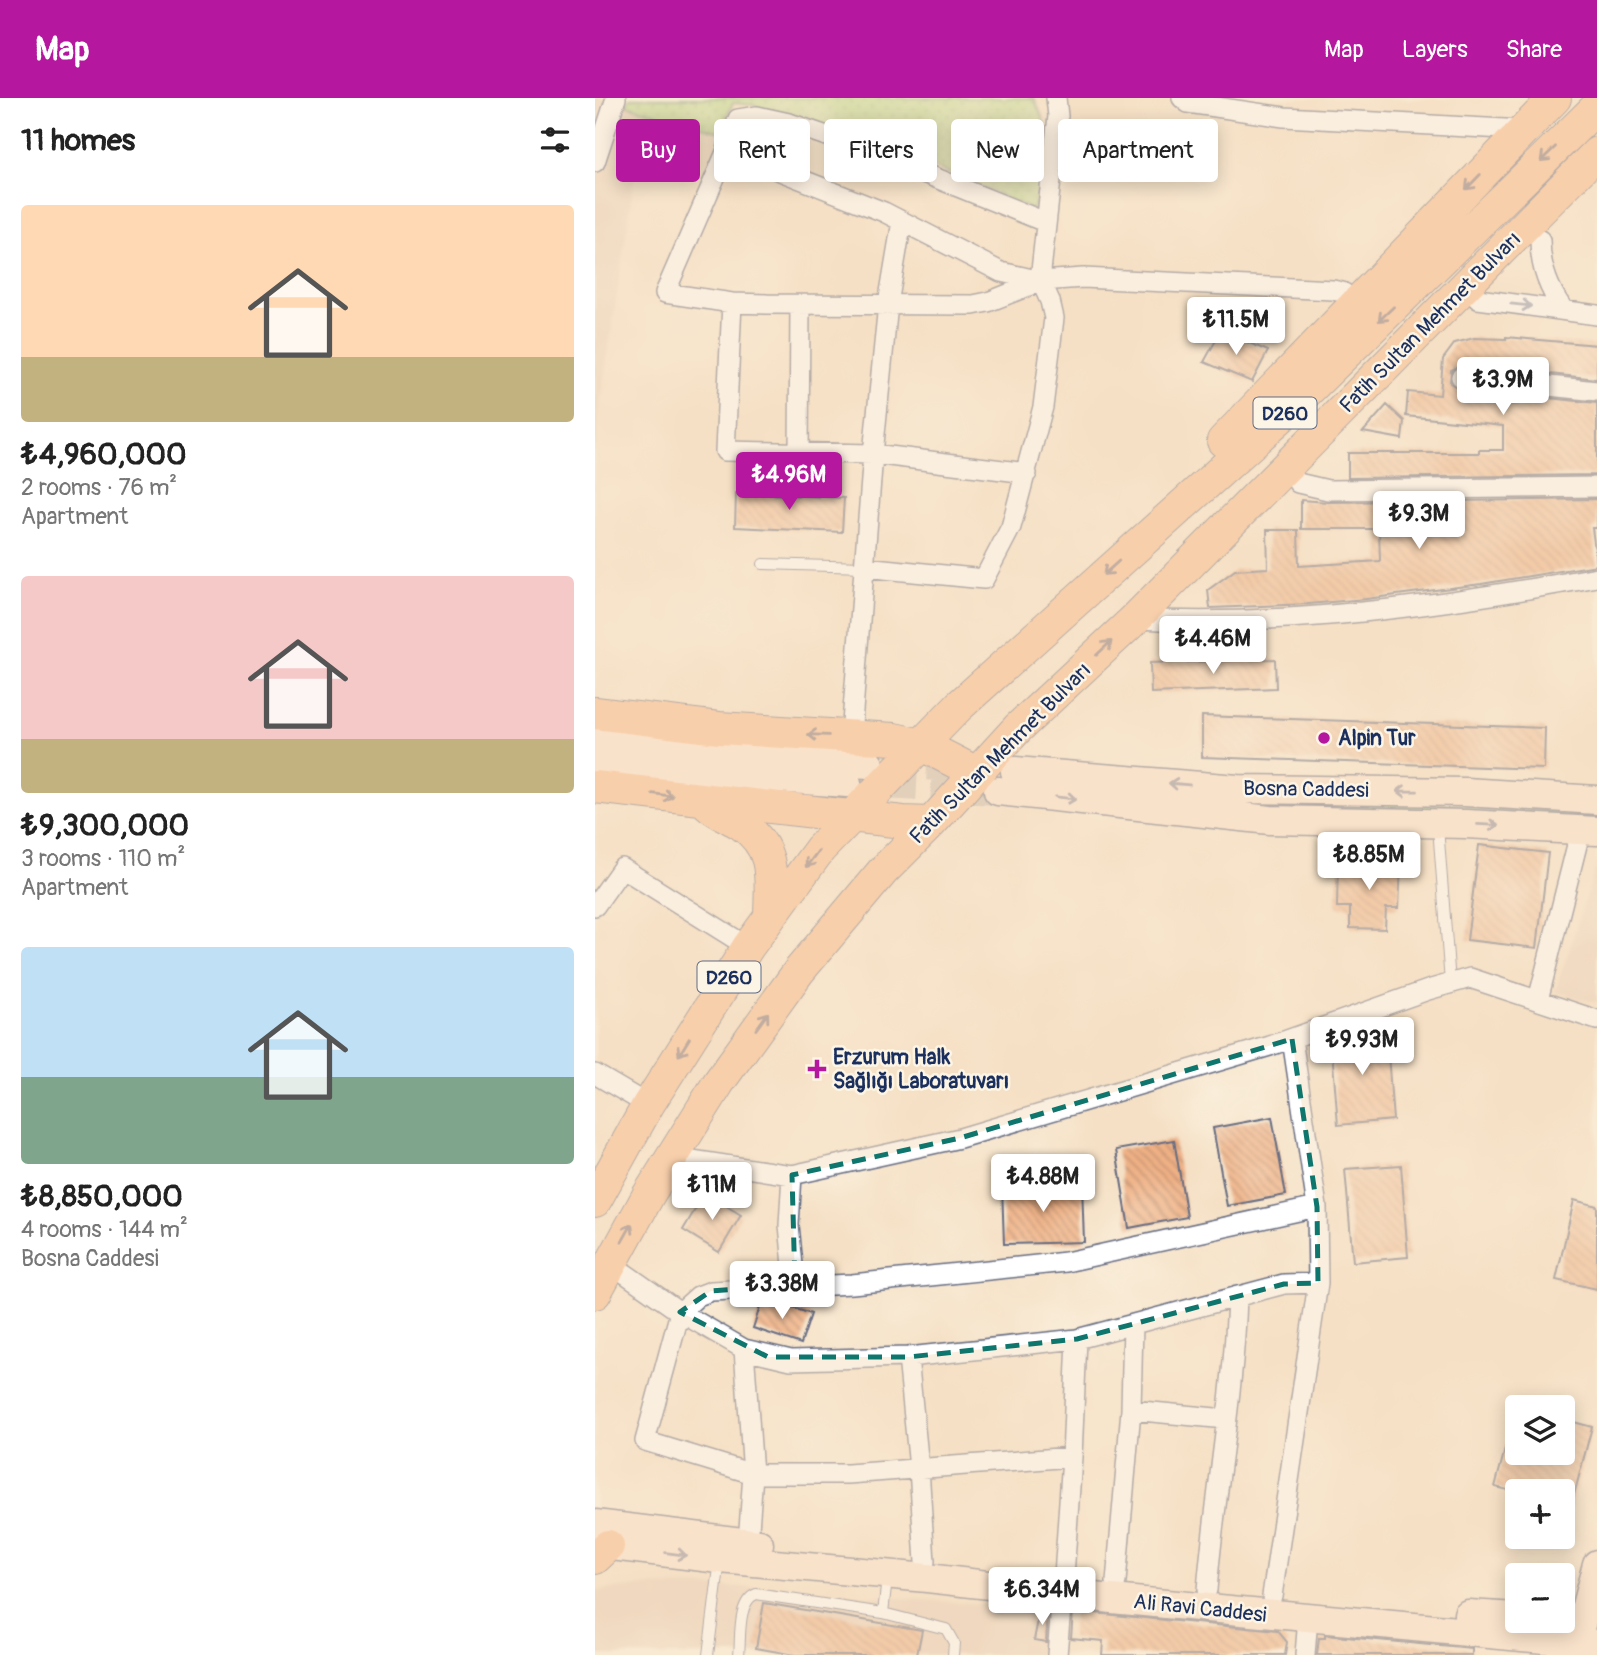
<!DOCTYPE html>
<meta charset="utf-8">
<style>
body{margin:0;font-family:Pangolin,sans-serif;background:#f2f2f2;color:#222;height:100vh;display:flex;flex-direction:column;font-size:26px;white-space:nowrap}
*{box-sizing:border-box;margin:0}
p{font-size:23px;color:#767676}
.icon{flex:none;width:38px;height:38px;fill:none;stroke:currentColor;stroke-width:2;stroke-linecap:round;stroke-linejoin:round}
.map{position:relative;flex:1;overflow:hidden}
.panel{display:flex;flex-direction:column;background:#fff;width:595px}
.panel>*{flex:none}
.top-card{position:absolute;left:21px;top:21px;width:665px;height:63px;display:flex;gap:14px}
.controls{position:absolute;left:910px;top:1297px;display:grid;gap:14px}
.controls a{display:grid;place-items:center;width:70px;height:70px;border-radius:7px;background:#fff;box-shadow:0 4px 18px #0003;font-size:35px}
.price{position:absolute;translate:-50% -60px;padding:0 16px;border-radius:7px;background:#fff;color:#222;font-size:23px;line-height:46px;filter:drop-shadow(0 2px 4px #0008)}
.price::after{content:'';position:absolute;left:50%;top:42px;width:21px;height:16px;margin-left:-10px;background:inherit;clip-path:polygon(0 0,100% 0,50% 100%)}
.price.current{background:#b5179e;color:#fff}
ul{padding:0;list-style:none}
li{display:grid;align-content:center;gap:14px;height:371px;padding:0 21px}
li span{display:grid;place-items:center;height:217px;border-radius:7px;color:#555}
li>.icon{margin-inline-start:auto}
span .icon{width:126px;height:126px;fill:#fffc;stroke-width:1}
li b{font-size:30px}
h2{display:flex;justify-content:space-between;align-items:center;height:84px;padding:0 21px;font-size:30px}
.chip{padding:0 24px;border-radius:7px;background:#fff;box-shadow:0 4px 18px #0003;font-size:24px;line-height:63px}
.chip.current{background:#b5179e;color:#fff}
header{display:flex;align-items:center;gap:42px;box-sizing:border-box;height:98px;padding:0 35px;background:#b5179e;color:#fff}
header strong{font-size:33px}
nav{display:flex;gap:38px;margin-inline-start:auto;font-size:24px}
main{display:flex;flex:1;min-height:0}
.map>svg:first-child{display:block}
.built{fill:#e7cfb8}
.grass{fill:#aed781;stroke:#648370;stroke-width:2}
.park{fill:url(#park-dots);stroke:#648370;stroke-width:2}
.building{fill:url(#building-back-hatch)}
.lines{fill:none;stroke-linecap:round;stroke-linejoin:round}
.secondary-tunnel{stroke:#c9bdb0;stroke-width:28;stroke-dasharray:28 14;stroke-linecap:butt}
.service-casing{stroke:#676d82;stroke-width:12}
.minor-casing{stroke:#676d82;stroke-width:22}
.secondary-casing{stroke:#676d82;stroke-width:31}
.trunk-casing{stroke:#676d82;stroke-width:34}
.service{stroke:#fff;stroke-width:10}
.minor{stroke:#fff;stroke-width:19}
.secondary{stroke:#fde4d1;stroke-width:28}
.trunk{stroke:#fbbb8c;stroke-width:32}
.oneway{stroke:#806e73}
.oneway2{stroke:#8d97ae}
.oneway3{stroke:#8c8a98}
.marked{fill:none;stroke:#0f766e;stroke-width:5;stroke-dasharray:14 9;stroke-linejoin:round}
.poi-dot{fill:#b5179e;stroke:#fcf5e5;stroke-width:2.5}
.labels{text-anchor:middle;stroke-width:5;stroke-linejoin:round;paint-order:stroke}
.shield{fill:#fcf5e5;stroke:#5e6a86;stroke-width:2}
.shield-label{font-size:19px;font-weight:bold;fill:#1b2f5e}
.street-label{font-size:21px;fill:#1b2f5e;stroke:#fcf5e5}
.poi-label{font-size:21px;font-weight:bold;fill:#1b2f5e;stroke:#fcf5e5;text-anchor:start}
</style>
<header>
<strong>Map</strong>
<nav><a>Map</a><a>Layers</a><a>Share</a></nav>
</header>
<main>
<section class="panel">
<h2>11 homes<svg class="icon" aria-label="filters" viewBox="0 0 24 24"><path d="M4 7h16M4 17h16"/><circle cx="9" cy="7" r="2"/><circle cx="15" cy="17" r="2"/></svg></h2>
<ul>
<li><span style="background:linear-gradient(#ffd9b3 70%,#c2b280 0)"><svg class="icon" aria-label="home" viewBox="0 0 24 24"><path d="M3 11l9-7 9 7M6 9v11h12V9"/></svg></span><div><b>₺4,960,000</b><p>2 rooms · 76 m²</p><p>Apartment</p></div></li>
<li><span style="background:linear-gradient(#f6c9c9 75%,#c2b280 0)"><svg class="icon" aria-label="home" viewBox="0 0 24 24"><path d="M3 11l9-7 9 7M6 9v11h12V9"/></svg></span><div><b>₺9,300,000</b><p>3 rooms · 110 m²</p><p>Apartment</p></div></li>
<li><span style="background:linear-gradient(#bfe0f5 60%,#7fa58c 0)"><svg class="icon" aria-label="home" viewBox="0 0 24 24"><path d="M3 11l9-7 9 7M6 9v11h12V9"/></svg></span><div><b>₺8,850,000</b><p>4 rooms · 144 m²</p><p>Bosna Caddesi</p></div></li>
</ul>
</section>
<div class="map">
<svg width="1002" height="1557" viewBox="0 0 1002 1557">
<defs>
<pattern id="park-dots" width="8" height="8" patternUnits="userSpaceOnUse" patternTransform="scale(1.75)"><rect width="8" height="8" fill="#aed781"/><path d="M2 2h.1M6 6h.1" fill="none" stroke="#95b972" stroke-width="1.8" stroke-linecap="round"/></pattern>
<pattern id="building-back-hatch" width="6" height="6" patternUnits="userSpaceOnUse" patternTransform="scale(1.75)"><rect width="6" height="6" fill="#efb185"/><path d="M-1 5l2 2M0 0l6 6M5-1l2 2" fill="none" stroke="#c19070"/></pattern>
</defs>
<rect width="100%" height="100%" fill="#fcf5e5"/>
<filter id="ink" filterUnits="userSpaceOnUse"><feTurbulence type="fractalNoise" baseFrequency=".0143" numOctaves="2"/><feDisplacementMap in="SourceGraphic" scale="14" xChannelSelector="R" yChannelSelector="G"/><feConvolveMatrix kernelMatrix="1 2 1 2 8 2 1 2 1" color-interpolation-filters="sRGB"/></filter>
<filter id="wash" filterUnits="userSpaceOnUse"><feTurbulence type="fractalNoise" baseFrequency=".00686" numOctaves="4" result="noise"/><feDisplacementMap in="SourceGraphic" scale="28" xChannelSelector="R" yChannelSelector="G"/><feGaussianBlur stdDeviation="1.57" result="paint"/><feColorMatrix in="noise" values="0 0 0 0 0 0 0 0 0 0 0 0 0 0 0 0 0 1.4 0 .05"/><feComposite in="paint" operator="in"/></filter>
<g filter="url(#wash)">
<rect width="100%" height="100%" fill="#f5e0c5"/>
<path class="built" d="M0,0H64L42,63L2,325L0,470Z
M1002,767V905L960,894Z
M41,1488L149,1489L459,1511L452,1557H0V1493Z"/>
<path class="grass" d="M428,684L1002,715V720L873,712L679,710Z"/>
<path class="park" d="M35,0H439L452,31L448,80L438,112L280,43L157,7L138,5L125,34L31,7Z"/>
<g id="blocks">
<path class="building" d="M626,233L673,253L657,284L609,264Z
M911,239L1002,247V281L867,267L856,272L855,285L865,291L1002,305V377L753,380V355H884V352H908V328L811,318L813,294L845,297L848,261L860,245L879,240L911,241Z
M792,307L809,323L807,341L768,334Z
M141,395L249,400L247,434L140,429Z
M1002,401V430H997L1002,467L886,486L771,501L713,506L615,510L613,492L640,472L673,470L672,432H703L704,468L785,463L784,431H706V402L733,404L815,403V421H859V403Z
M680,561L681,590L556,595L555,565Z
M607,618L950,630L949,671L607,659Z
M884,747L953,755L942,850L872,842Z
M743,765L806,766L804,810H791L790,831L755,830V809H742Z
M791,930L798,1022L743,1027L736,939L754,933Z
M677,1019L691,1097L632,1108L618,1030Z
M579,1042L592,1119L534,1130L521,1052Z
M806,1067L813,1159L758,1164L750,1071Z
M487,1086L489,1144L409,1146L407,1088Z
M110,1095L146,1117L124,1154L88,1132Z
M979,1102L1002,1108V1191L961,1182Z
M174,1202L216,1216L206,1246L158,1230L167,1203Z
M918,1321H922V1354H968V1321L997,1329L972,1423H968V1393H917L900,1389Z
M169,1505L327,1532L322,1557H200L161,1550Z
M445,1512L453,1514L451,1544L439,1542Z
M478,1513L683,1533L692,1544L690,1557H507L508,1543L476,1540Z
M730,1537L877,1551V1557H722L724,1540H730Z"/>
</g>
</g>
<g filter="url(#ink)">
<use href="#blocks" fill-opacity="0" stroke="#676d82" stroke-width="2"/>
<g class="lines">
<path class="secondary-tunnel" d="M290,666L420,673
M252,685L403,693"/>
<g class="service-casing">
<path id="service" d="M168,466L269,469
M843,729L855,885
M288,1515L292,1480
M113,1557L125,1462
M144,1557C146,1539 142,1504 161,1496L288,1515L351,1531L359,1545L358,1557"/>
</g>
<g class="minor-casing">
<path id="minor" d="M587,0L593,5L689,19L928,32
M132,52L289,114L406,174L446,183L488,180L738,192L747,194L762,203
M0,64L21,0
M945,142C945,168 953,190 968,211
M446,183L393,204L378,207L172,206L137,205L70,195L132,52L143,21L162,18L194,25L269,51L450,124
M883,201L1002,217
M137,205L130,353L278,356L432,375
M866,279L1002,293
M204,356L205,207
M703,385L733,392L1002,389
M269,469L389,481L416,429L448,309L459,220L455,203L446,183V173L463,18L461,0
M540,521C695,529 850,507 1002,479
M256,638L278,356L293,206L307,123
M0,808L27,770L153,849
M943,902L986,731
M0,976L53,1007
M77,1059L197,1077L365,1040L675,948L833,892L875,880L1002,922
M197,1077L194,1127L200,1187
M15,1165L85,1214L149,1251L196,1262L313,1259L482,1241L689,1186L723,1185
M149,1251L158,1376L153,1445
M313,1259L324,1370L330,1464
M536,1312L631,1321
M477,1359L253,1376H158L50,1343L85,1214L103,1198L116,1193L257,1186L471,1164L722,1109
M469,1478L477,1359L482,1241
M521,1484L536,1312L538,1226
M612,1492C620,1394 639,1297 642,1198
M677,1498L723,1185L722,1109L697,941
M462,1557L467,1496
M710,1557L713,1520"/>
</g>
<g class="secondary-casing">
<path id="secondary" d="M0,641L129,657L274,666
M0,661L108,675L252,685
M420,673L643,691L870,694L1002,702
M403,693L675,722L871,726L1002,733
M0,1426L164,1446
M0,1446L125,1461L332,1480L517,1501L1002,1546
M873,1516L922,1519
M978,1557L1002,1466"/>
</g>
<g class="trunk-casing">
<path id="trunk" d="M628,343L960,0
M0,615L124,630L299,641L327,647L382,675
M0,689L308,724L336,725
M113,706C123,715 135,719 146,726C181,750 176,779 175,817
M0,1103L53,1007L153,849L225,751L364,608L688,317L1002,9
M0,1195L54,1096L124,984L204,873L288,773L336,725L423,630L540,521L1002,55
M0,1460L13,1448"/>
</g>
<use href="#service" class="service"/>
<use href="#minor" class="minor"/>
<use href="#secondary" class="secondary"/>
<use href="#trunk" class="trunk"/>
</g>
<defs><path id="oneway-shaft" d="M-6 0H5M1.5-3L5.5 0L1.5 3" fill="none" stroke-width="1.6" stroke-linecap="round" stroke-linejoin="round" transform="scale(1.75)"/></defs>
<g class="oneway">
<use href="#oneway-shaft" transform="translate(953 56) rotate(136)"/>
<use href="#oneway-shaft" transform="translate(878 84) rotate(134)"/>
<use href="#oneway-shaft" transform="translate(791 216) rotate(136)"/>
<use href="#oneway-shaft" transform="translate(516 470) rotate(138)"/>
<use href="#oneway-shaft" transform="translate(509 550) rotate(-43)"/>
<use href="#oneway-shaft" transform="translate(223 637) rotate(-178)"/>
<use href="#oneway-shaft" transform="translate(68 697) rotate(7)"/>
<use href="#oneway-shaft" transform="translate(217 761) rotate(127)"/>
<use href="#oneway-shaft" transform="translate(167 923) rotate(-54)"/>
<use href="#oneway-shaft" transform="translate(89 949) rotate(122)"/>
<use href="#oneway-shaft" transform="translate(32 1135) rotate(-61)"/>
</g>
<use class="oneway2" href="#oneway-shaft" transform="translate(926 207) rotate(6)"/>
<g class="oneway3">
<use href="#oneway-shaft" transform="translate(584 686) rotate(-175)"/>
<use href="#oneway-shaft" transform="translate(812 693) rotate(-179)"/>
<use href="#oneway-shaft" transform="translate(471 700) rotate(6)"/>
<use href="#oneway-shaft" transform="translate(893 727) rotate(3)"/>
<use href="#oneway-shaft" transform="translate(81 1456) rotate(7)"/>
</g>
</g>
<path d="M0 0H1002V1557H0ZM697,941L722,1109L723,1185L689,1186L482,1241L313,1259H173L85,1214L116,1193L200,1187L197,1077L365,1040Z" fill="#f5e0c5" fill-opacity=".55" fill-rule="evenodd"/>
<path class="marked" d="M697,941L722,1109L723,1185L689,1186L482,1241L313,1259H173L85,1214L116,1193L200,1187L197,1077L365,1040Z"/>
<g class="poi-dot">
<circle cx="729" cy="640" r="7"/>
<path d="M218.5 960.5h7v7h7v7h-7v7h-7v-7h-7v-7h7z"/>
</g>
<g class="labels">
<g class="shield">
<rect x="658.5" y="299.5" width="63" height="31" rx="5"/>
<rect x="102.5" y="863.5" width="63" height="31" rx="5"/>
</g>
<g class="shield-label">
<text x="690" y="322">D260</text>
<text x="134" y="886">D260</text>
</g>
<g class="street-label">
<text transform="translate(835 224) rotate(-45)" y="7">Fatih Sultan Mehmet Bulvarı</text>
<text transform="translate(405 655) rotate(-45)" y="7">Fatih Sultan Mehmet Bulvarı</text>
<text transform="translate(711 691) rotate(1)" y="7">Bosna Caddesi</text>
<text transform="translate(605 1510) rotate(6)" y="7">Ali Ravi Caddesi</text>
</g>
<g class="poi-label">
<text x="743" y="647">Alpin Tur</text>
<text x="238" y="966">Erzurum Halk<tspan x="238" dy="24">Sağlığı Laboratuvarı</tspan></text>
</g>
</g>
</svg>
<div class="controls">
<a><svg class="icon" aria-label="layers" viewBox="0 0 24 24"><path d="M12 4l9 5-9 5-9-5zM3 14l9 5 9-5"/></svg></a>
<a>+</a>
<a>−</a>
</div>
<b class="price" style="left:641px;top:259px">₺11.5M</b>
<b class="price" style="left:908px;top:319px">₺3.9M</b>
<b class="price current" style="left:194px;top:414px">₺4.96M</b>
<b class="price" style="left:824px;top:453px">₺9.3M</b>
<b class="price" style="left:618px;top:578px">₺4.46M</b>
<b class="price" style="left:774px;top:794px">₺8.85M</b>
<b class="price" style="left:767px;top:979px">₺9.93M</b>
<b class="price" style="left:448px;top:1116px">₺4.88M</b>
<b class="price" style="left:117px;top:1124px">₺11M</b>
<b class="price" style="left:187px;top:1223px">₺3.38M</b>
<b class="price" style="left:447px;top:1529px">₺6.34M</b>
<div class="top-card">
<a class="chip current">Buy</a>
<a class="chip">Rent</a>
<a class="chip">Filters</a>
<a class="chip">New</a>
<a class="chip">Apartment</a>
</div>
</div>
</main>
